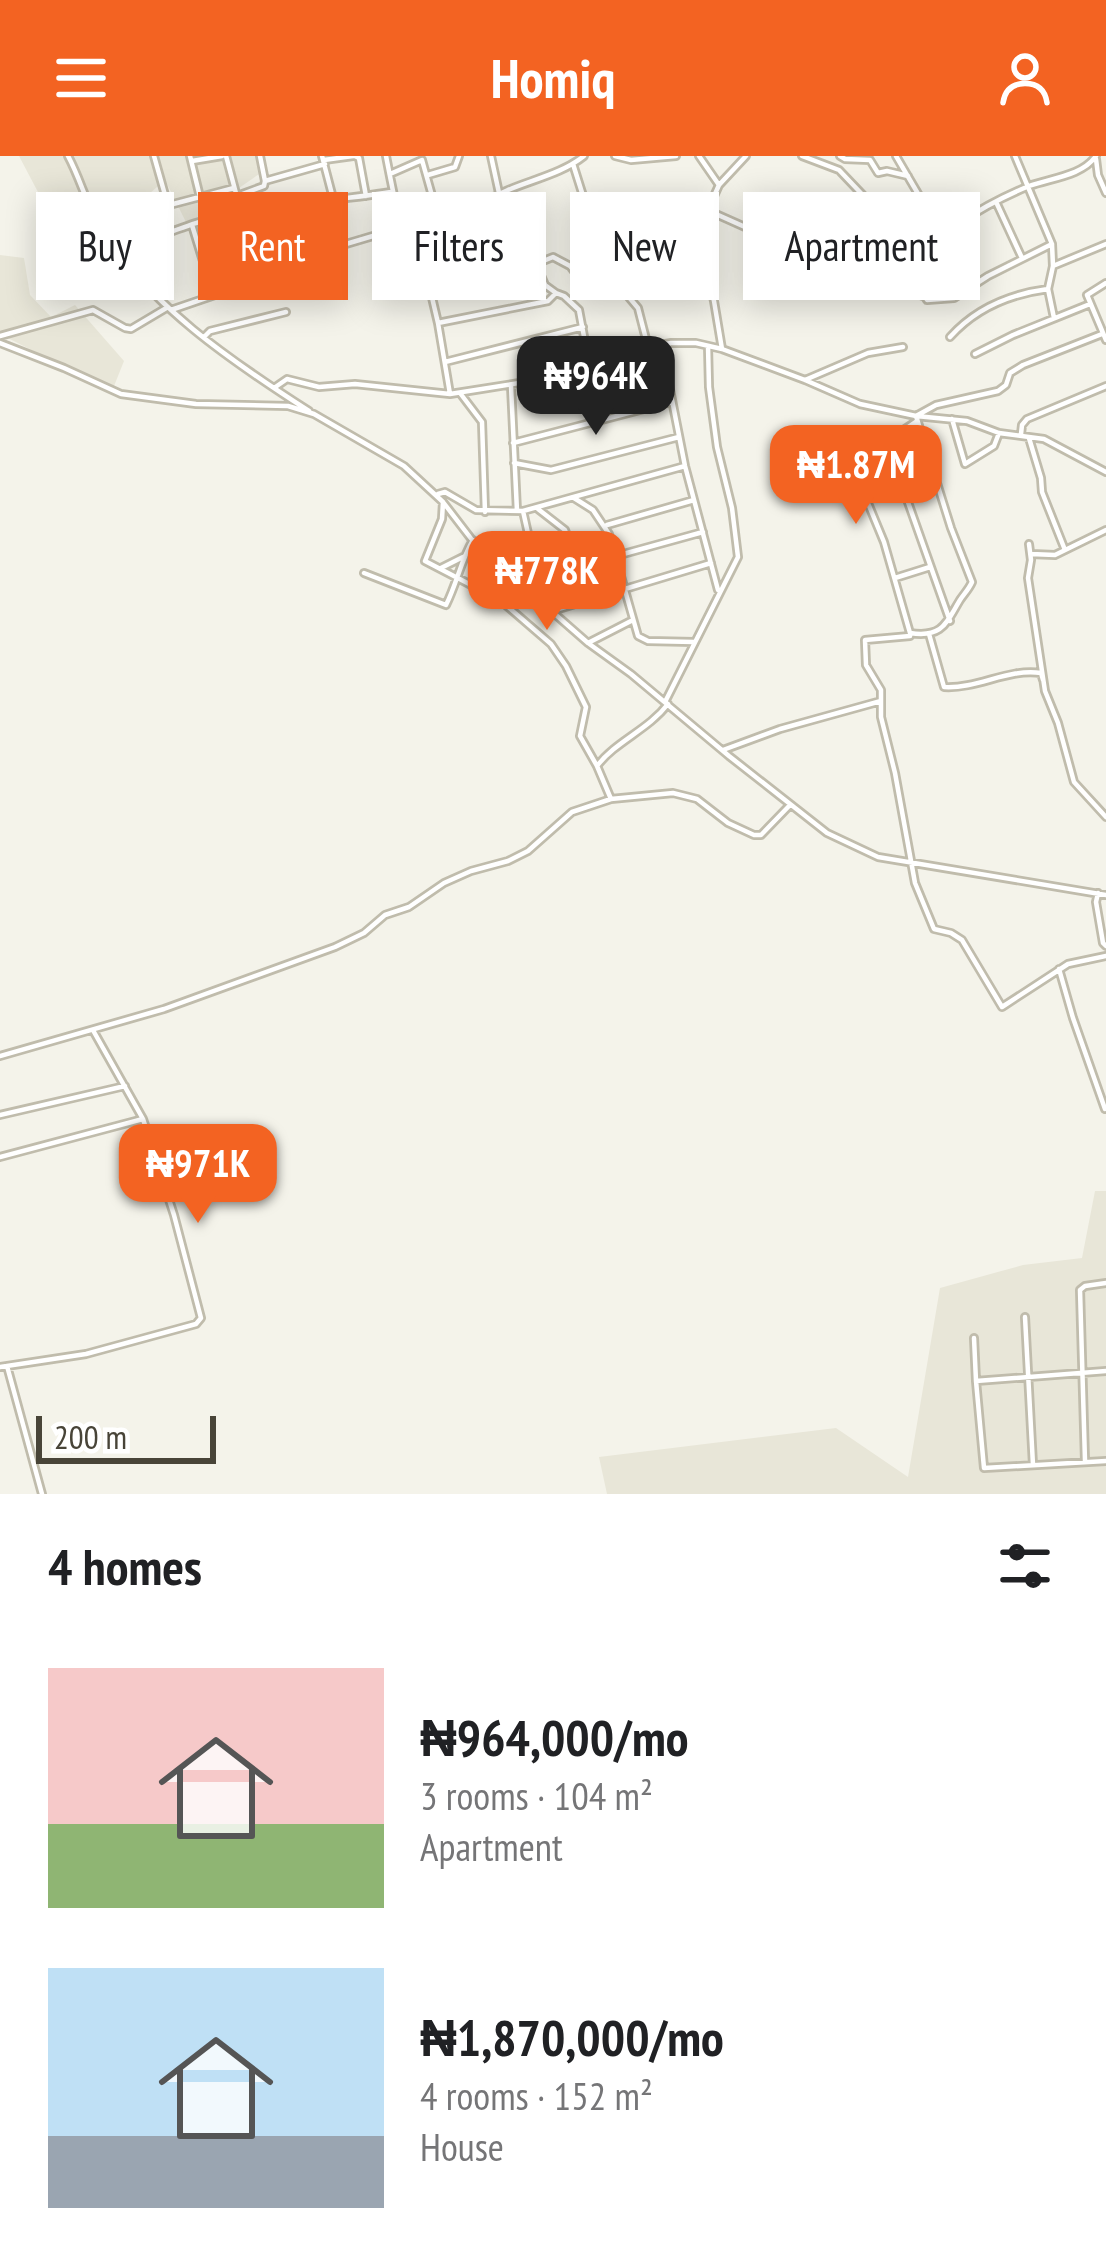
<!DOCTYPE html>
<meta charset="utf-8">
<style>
body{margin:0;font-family:"PT Sans Narrow",sans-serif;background:#f2f2f2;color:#202124;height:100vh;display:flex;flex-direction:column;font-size:45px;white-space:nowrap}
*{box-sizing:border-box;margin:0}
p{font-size:39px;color:#757577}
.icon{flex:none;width:66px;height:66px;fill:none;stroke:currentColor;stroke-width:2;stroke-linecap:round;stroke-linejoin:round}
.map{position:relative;height:1338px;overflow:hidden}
.sheet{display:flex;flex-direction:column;background:#fff;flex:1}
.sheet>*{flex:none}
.hud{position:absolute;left:36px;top:36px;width:1035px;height:108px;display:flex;gap:24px}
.scale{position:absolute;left:36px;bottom:30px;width:180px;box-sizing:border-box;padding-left:12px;border:6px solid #484438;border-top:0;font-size:33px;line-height:42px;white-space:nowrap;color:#484438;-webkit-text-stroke:9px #fff;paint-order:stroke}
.price{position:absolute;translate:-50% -102px;padding:0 27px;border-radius:24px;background:#f36322;color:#fff;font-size:39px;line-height:78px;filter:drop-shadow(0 3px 6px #0008)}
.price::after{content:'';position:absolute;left:50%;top:72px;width:36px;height:27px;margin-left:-18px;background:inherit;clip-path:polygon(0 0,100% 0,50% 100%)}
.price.active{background:#222;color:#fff}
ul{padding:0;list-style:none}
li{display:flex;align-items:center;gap:36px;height:300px;padding:0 48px}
li span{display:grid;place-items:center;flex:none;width:336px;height:240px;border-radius:0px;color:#555}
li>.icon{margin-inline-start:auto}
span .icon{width:144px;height:144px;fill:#fffc;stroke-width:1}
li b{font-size:51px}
h2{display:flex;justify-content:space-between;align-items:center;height:144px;padding:0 48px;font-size:51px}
.tag{padding:0 42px;border-radius:0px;background:#fff;box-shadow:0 6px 30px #0003;font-size:42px;line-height:108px}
.tag.active{background:#f36322;color:#fff}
header{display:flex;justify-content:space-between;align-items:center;height:156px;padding:0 48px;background:#f36322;color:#fff;font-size:54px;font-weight:700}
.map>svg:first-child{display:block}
.residential{fill:#e8e6d8}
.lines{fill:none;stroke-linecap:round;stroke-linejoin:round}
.street-casing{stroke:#c0bcac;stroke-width:10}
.street{stroke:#fff;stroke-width:4.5}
</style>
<header><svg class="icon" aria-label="menu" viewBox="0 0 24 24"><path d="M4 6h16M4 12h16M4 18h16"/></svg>Homiq<svg class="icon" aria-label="person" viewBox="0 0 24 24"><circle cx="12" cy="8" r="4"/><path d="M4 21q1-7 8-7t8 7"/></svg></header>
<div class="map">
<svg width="1106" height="1338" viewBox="0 0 1106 1338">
<rect width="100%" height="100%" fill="#f4f3ea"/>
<path class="residential" d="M19,0H257L265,14L187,68L165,24L110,72L120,87L82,109L68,93Z
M0,99L24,102L30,139L51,161L75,149L124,205L112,235L0,178Z
M1095,1035H1106V1338H607L599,1301L836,1272L908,1321L940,1132L1023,1109L1082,1102Z"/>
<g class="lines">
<g class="street-casing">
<path id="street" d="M68,0C80,22 86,47 99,69C148,149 231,205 309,255
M154,0L167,46
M190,0L200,41
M226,0L241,56
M260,0L265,25
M322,0L334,46
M355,0L359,2L366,40
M386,0C391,25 395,48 402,73
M491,0L499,37L529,92V107L536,108L545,129L556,137L564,140L579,154L585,186L567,219
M615,0L631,4L676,0
M699,0L719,29
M802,0L839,14L877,54L927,144L954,142L988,120L1052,88
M840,0L845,3L870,4L878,17L887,15L908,20
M896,0L924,48L933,92
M1015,0L1052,88L1053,110L1048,133L1054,162
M1096,3L1098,19L1106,37
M324,4L353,0
M192,5L222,0
M573,8L584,43L612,106L611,120L638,152L648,191
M390,18L422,4L438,61
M428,19L455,11L459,0
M237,40L264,30L265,25L325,8
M484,47L501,115
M997,48L1022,102
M292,52L303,106
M707,54L812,101L923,140
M101,67L234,32
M956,67L957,102L969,131
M192,69L213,138
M415,69L438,167L450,238
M119,95C159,81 201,62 243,55C292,47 342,44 391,36
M536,108L553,101L570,110L583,127L611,120
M1053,110L1106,88
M1106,127L1087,139L1106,184
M429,131L528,107
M906,136C921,84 981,50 1029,30C1051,22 1082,20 1096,0
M171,154L294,112L319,96L484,47C514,26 555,23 584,0
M438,167L548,145L556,137
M0,180L93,154L125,172L131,173L168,151
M204,181L210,175L286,156
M950,181C976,152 1010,138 1048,133
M0,187L64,212L121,238L196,248L288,250L314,258L404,310L443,346L476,389L588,487L631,518L729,600L827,677L878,701L1106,739
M661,188L685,310L718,434
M722,193L714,145L697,78L719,29L746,0
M975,198L1013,179L1090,148
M445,206L583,171
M805,224L868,197L903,191
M511,230L517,355
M274,232L287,223L319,231L355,228L450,238L582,217L605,210L629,195L671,187H696L722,193L805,224L860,248L916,260L967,265L999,277L1044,283L1106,316
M460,237L482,266L485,356
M916,260L951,372L972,426C969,433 964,438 960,444C946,467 943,482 910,477L884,386L858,323L856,306L917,265
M916,260L936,249L998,235L1006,229L1010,217L1023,209L1102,178
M952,263L965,308L994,290L999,277
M1021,278L1022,269L1027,263L1106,230
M1029,282L1041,322L1042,336L1065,394
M886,284L950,465
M513,287L671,246
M514,307L551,314L679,281
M438,338L445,336L476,354L523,355L685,310
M574,342L593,354L609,378L638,480L648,485L694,486
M443,346L442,363L425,405L500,444L551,488L566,510L586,551L580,580L597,610L611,643
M538,353L565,374L590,443
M523,355L529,382L560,450
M607,369L694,344
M1029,388L1031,404L1028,422L1045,535L1058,567L1074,626L1106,661
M1031,398L1055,399L1106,374
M616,400L703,376
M441,412L463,401
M364,417L446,449C457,427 461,404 473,384
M895,422L930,411
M552,455L711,407
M929,478L944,531C978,533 1008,512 1041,517L1043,524
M588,487L631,465
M881,545V561L895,617L915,727L934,773L951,777L962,784L1002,851L1068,808L1106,800
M665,546L738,401L732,352L717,291L709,231L708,190
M723,594L780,573L881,545V534L866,509L865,484L910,480
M597,610C616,585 648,574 668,548
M1098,737L1096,746L1103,787L1106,790
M1059,813L1073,862L1105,953
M0,900L164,853L335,791L364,777L385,759L409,751L444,727L471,715L508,705L528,695L572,656L611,643L673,637L697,643L728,667L754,679H761L790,649
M0,959L125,930
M0,1001L143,963
M1025,1161L1033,1309
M974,1182L976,1225
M7,1210L42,1338
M0,1211L86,1198L196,1168L201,1162L174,1059L143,963L94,876
M1106,1215L976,1225L984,1312L1106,1305
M1085,1305L1080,1134L1085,1130L1106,1127"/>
</g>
<use href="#street" class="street"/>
</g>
</svg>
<div class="scale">200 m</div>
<b class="price active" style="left:596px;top:282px">₦964K</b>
<b class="price" style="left:856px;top:371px">₦1.87M</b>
<b class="price" style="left:547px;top:477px">₦778K</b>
<b class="price" style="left:198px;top:1070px">₦971K</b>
<div class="hud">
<a class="tag">Buy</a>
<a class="tag active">Rent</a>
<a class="tag">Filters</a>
<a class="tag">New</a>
<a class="tag">Apartment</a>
</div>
</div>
<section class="sheet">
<h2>4 homes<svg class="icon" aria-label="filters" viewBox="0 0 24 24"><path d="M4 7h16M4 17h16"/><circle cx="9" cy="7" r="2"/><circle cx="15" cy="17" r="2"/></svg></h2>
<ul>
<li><span style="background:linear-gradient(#f6c9c9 65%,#8fb573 0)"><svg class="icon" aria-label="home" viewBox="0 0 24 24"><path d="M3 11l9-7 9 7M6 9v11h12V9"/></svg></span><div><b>₦964,000/mo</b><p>3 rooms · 104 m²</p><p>Apartment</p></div></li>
<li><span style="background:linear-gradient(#bfe0f5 70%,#9aa5b1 0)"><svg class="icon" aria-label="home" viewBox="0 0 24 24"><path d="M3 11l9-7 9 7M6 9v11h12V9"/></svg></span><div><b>₦1,870,000/mo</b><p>4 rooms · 152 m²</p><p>House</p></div></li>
</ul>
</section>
